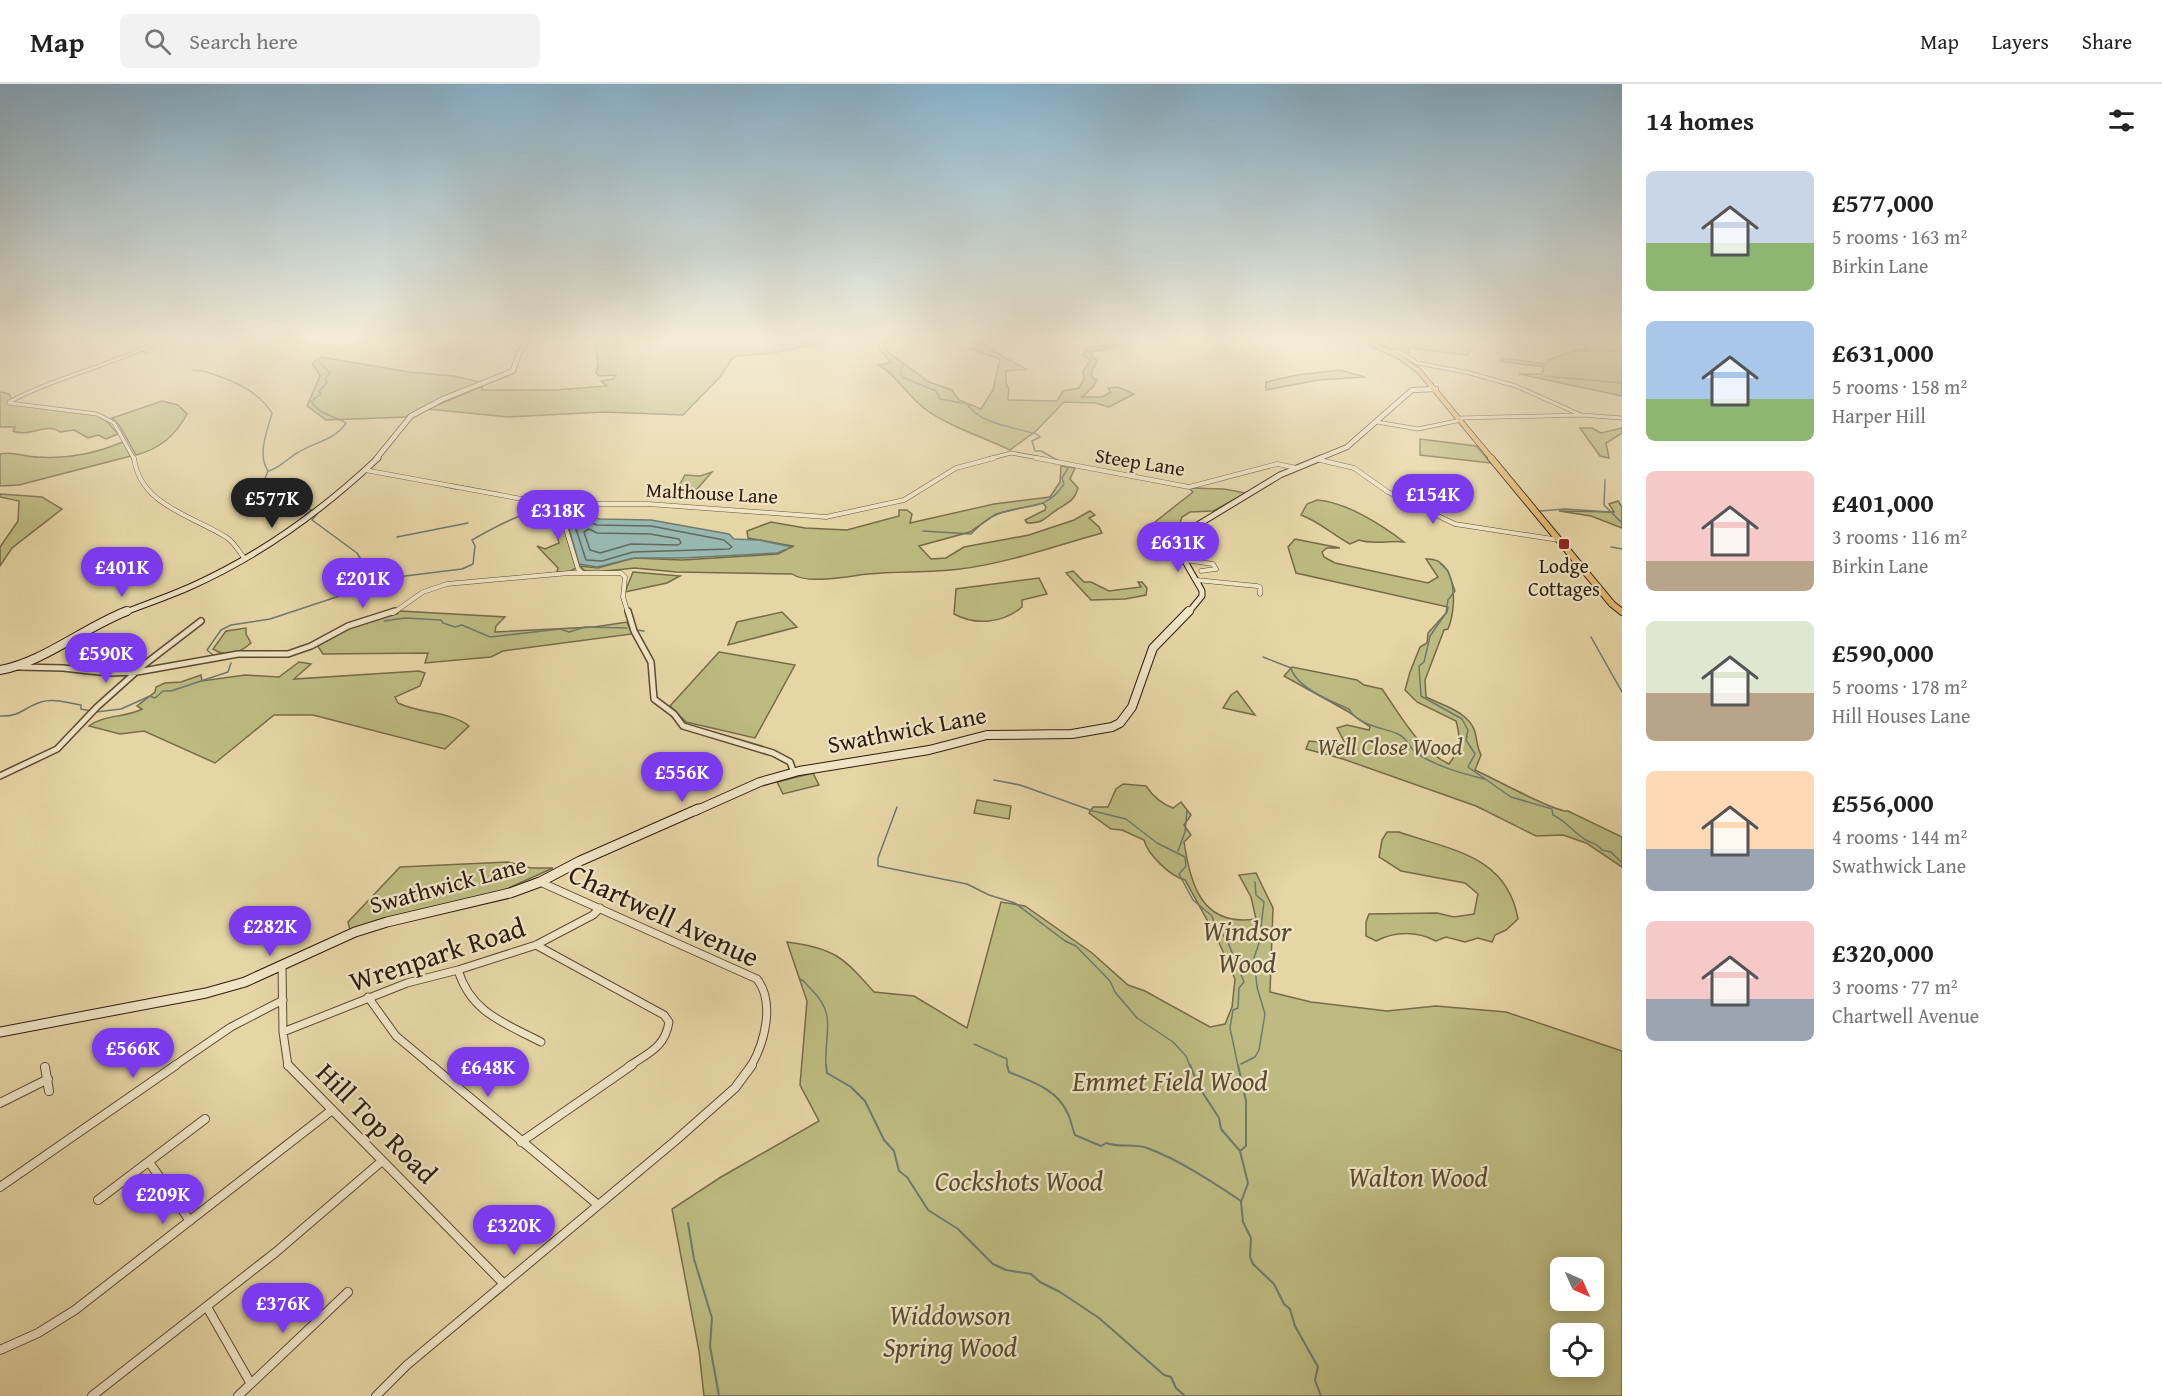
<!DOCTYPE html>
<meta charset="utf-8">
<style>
body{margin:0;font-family:"Gentium Book Plus",serif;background:#f2f2f2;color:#222;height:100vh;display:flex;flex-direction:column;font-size:22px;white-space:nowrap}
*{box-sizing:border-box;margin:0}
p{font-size:20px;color:#767676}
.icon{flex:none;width:33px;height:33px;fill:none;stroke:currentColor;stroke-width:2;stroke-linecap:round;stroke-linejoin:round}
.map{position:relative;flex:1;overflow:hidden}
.drawer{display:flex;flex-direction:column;background:#fff;width:540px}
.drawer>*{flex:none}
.needle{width:39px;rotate:135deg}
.fabs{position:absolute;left:1550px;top:1173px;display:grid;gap:12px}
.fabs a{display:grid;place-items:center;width:54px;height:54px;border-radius:9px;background:#fff;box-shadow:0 3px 15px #0003;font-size:30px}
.price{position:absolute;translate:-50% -51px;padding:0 14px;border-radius:21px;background:#7c3aed;color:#fff;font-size:20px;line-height:39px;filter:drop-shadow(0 2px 3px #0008)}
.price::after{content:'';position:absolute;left:50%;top:36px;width:18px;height:14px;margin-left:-9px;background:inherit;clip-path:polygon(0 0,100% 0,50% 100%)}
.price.active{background:#222;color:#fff}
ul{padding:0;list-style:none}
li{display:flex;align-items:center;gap:18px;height:150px;padding:0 24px}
li span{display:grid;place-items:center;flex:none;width:168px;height:120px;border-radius:9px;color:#555}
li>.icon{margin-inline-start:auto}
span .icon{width:72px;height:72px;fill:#fffc;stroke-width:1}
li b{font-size:26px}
h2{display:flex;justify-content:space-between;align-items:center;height:72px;padding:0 24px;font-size:26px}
header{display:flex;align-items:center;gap:36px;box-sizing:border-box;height:84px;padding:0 30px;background:#fff;border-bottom:2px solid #e0e0e0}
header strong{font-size:28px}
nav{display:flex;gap:33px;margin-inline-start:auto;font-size:21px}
.search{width:420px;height:54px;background:#f2f2f2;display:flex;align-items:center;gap:15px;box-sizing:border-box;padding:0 21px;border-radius:9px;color:#767676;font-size:22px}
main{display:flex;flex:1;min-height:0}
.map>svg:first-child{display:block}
.green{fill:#bdbb81;stroke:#766b48;stroke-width:1.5;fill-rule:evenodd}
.water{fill:#98b7af;stroke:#6e796f;stroke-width:1.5}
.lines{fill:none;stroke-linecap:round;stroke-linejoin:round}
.shore{stroke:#63695f;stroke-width:1.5}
.stream-far1{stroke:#6e796f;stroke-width:1.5}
.stream{stroke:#6e796f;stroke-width:2}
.street-far4-casing{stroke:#5c4a34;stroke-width:4.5}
.street-far3-casing{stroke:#5c4a34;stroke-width:5}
.street-far2-casing{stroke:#5c4a34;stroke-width:8}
.street-far1-casing{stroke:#5c4a34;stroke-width:9}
.street-casing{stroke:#5c4a34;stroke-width:10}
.secondary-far3-casing{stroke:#2e1b0f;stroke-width:6}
.secondary-far2-casing{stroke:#2e1b0f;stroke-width:7}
.secondary-far1-casing{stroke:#2e1b0f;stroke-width:10}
.secondary-casing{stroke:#2e1b0f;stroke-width:11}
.primary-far1-casing{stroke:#2e1b0f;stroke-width:6}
.primary-casing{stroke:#2e1b0f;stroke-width:8}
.street-far4{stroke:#efe4c4;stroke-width:3}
.street-far3{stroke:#efe4c4;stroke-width:4}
.street-far2{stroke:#efe4c4;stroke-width:5}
.street-far1{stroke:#efe4c4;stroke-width:7}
.street{stroke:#efe4c4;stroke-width:8}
.secondary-far3{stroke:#efe4c4;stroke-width:4.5}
.secondary-far2{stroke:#efe4c4;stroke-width:5}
.secondary-far1{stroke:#efe4c4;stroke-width:8}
.secondary{stroke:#efe4c4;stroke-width:9}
.primary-far1{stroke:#e3ba72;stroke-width:4.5}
.primary{stroke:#e3ba72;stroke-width:6}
.poi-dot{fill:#8f2418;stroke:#efe4c4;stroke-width:2}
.labels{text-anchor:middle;stroke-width:4.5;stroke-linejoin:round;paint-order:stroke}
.far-street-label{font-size:20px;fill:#2e1b0f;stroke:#efe4c4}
.far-poi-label{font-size:20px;fill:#2e1b0f;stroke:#efe4c4}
.street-label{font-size:24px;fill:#2e1b0f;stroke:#efe4c4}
.park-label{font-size:24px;font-style:italic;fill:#594b31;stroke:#efe4c4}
.near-street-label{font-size:28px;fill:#2e1b0f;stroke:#efe4c4}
.near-park-label{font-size:28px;font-style:italic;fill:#594b31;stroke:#efe4c4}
</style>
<header>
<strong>Map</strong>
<div class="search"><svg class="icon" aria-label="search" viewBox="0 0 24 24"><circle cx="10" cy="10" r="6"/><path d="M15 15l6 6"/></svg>Search here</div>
<nav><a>Map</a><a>Layers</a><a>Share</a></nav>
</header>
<main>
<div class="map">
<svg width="1622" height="1312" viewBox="0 0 1622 1312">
<rect width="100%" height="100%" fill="#e6d5a5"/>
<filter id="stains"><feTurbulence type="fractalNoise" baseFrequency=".00333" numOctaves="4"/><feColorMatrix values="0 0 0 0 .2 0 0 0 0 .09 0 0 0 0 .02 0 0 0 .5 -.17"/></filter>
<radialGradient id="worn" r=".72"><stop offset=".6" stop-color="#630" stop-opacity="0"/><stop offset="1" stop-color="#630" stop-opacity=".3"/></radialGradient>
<path class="green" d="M595,256H836L773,269L737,272L731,276L720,293L683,331L604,328L508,333L428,325L483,302L482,306H554L607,302L601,297L613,295L616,291L599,292L596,289L598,281Z
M876,256H887L888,258L885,263L888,268L929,298L952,306L959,316L981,325L993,306L1000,275L971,265L978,262L968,256L978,259L1026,285L1006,287V300L1009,305L1008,316L1057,317L1063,307L1079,304L1084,295L1083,287L1091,276L1083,271L1088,264L1113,260L1114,256H1126L1110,264L1091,268L1092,273L1097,276L1091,290L1094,295L1097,296L1093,303L1082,313H1102L1111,308L1108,304L1118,303L1134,310L1109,323L1095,319L1064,318L1036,347L1010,366C985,354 946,341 925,325C908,313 894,288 878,281L891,279L882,268Z
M1366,256H1480L1467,271L1409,264V269H1404Z
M1622,256V312L1519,290H1542L1544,283L1500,277L1501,274L1546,280L1548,276L1576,266H1589L1582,260Z
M321,273L409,288L454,292L484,299L406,333L326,336L307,322L320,292L312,279Z
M1340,286L1365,293L1318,296L1266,306V298L1297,291Z
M0,308L9,310L12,315L8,320L96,330L104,334L118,350L106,355L98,351L88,354L74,346L60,348C46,338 29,354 13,347L15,343H0Z
M162,317L178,321L187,330C176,351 160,365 136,371L119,341L112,334Z
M1580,344H1592L1601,349L1622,344V349L1606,359L1609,374L1600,372Z
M1420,355L1476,362L1491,379L1420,371Z
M123,358L131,372L19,401L0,402V370C14,367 24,373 38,373C66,375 97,369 123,358Z
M1061,382L1075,384L1070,395L1078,404C1074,417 1069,418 1058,425C1045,433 1046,439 1027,439L1025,436L1045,426L1046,423L1043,419L996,430L970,448L919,462L931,475L946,474L964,463L1029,451L1074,436L1090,427L1095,431L1089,434L1099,443L1102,449C1055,462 1008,479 960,485C929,489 899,487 868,490C849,492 808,501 792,490L676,488L635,484L596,488L585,487L580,482L598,484L634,474L682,476L778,470L793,462L748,454L747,447L771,438L805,444L847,446L899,432V426H907L912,430L910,439L994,420L1050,413L1060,398Z
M712,388L697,405L683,409L680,400L685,391L700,392Z
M1189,404L1224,405L1246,409L1213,427L1190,428L1182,433L1179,442L1164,441L1160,443L1155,438L1193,408Z
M0,410L42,413L62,425L12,464L0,482V463L18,437L19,417L0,413Z
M1317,416C1346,418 1382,441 1404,458C1389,456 1374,461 1359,456L1350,460C1333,451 1320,438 1301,431L1307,420Z
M1618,417L1622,423V444L1591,432L1559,427L1614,428L1609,420Z
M557,427L559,428L576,484L569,488H557L558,484L537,462L545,465L559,459L554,437Z
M1295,455L1340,464H1327L1322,468L1324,473L1335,479L1428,499L1438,493L1426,475C1458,473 1457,524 1448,545L1444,546L1425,596L1426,613C1444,622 1469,628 1475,648C1477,656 1477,663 1481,671L1475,686C1491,693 1556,729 1568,727L1622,753V783L1586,759L1563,751L1536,752L1476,722L1343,675L1306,665L1309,657L1346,661L1337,644L1347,641L1369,646L1370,643L1347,627L1284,592L1292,583L1357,596L1364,601L1382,605C1401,632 1418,665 1449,680C1460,666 1461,654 1456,637L1417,618L1405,606L1410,588L1420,563L1427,559L1428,549L1447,528L1448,523L1296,489L1288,463Z
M1073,487L1084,498H1091L1109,507L1141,503L1138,498H1142L1147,504L1146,511L1125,515L1091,516L1066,489Z
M633,488L680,492L667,499L625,508Z
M1039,494L1047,510L1022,516V523C1003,539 976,542 954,530L956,505Z
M400,527L505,533L496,542L495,548L594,543L627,538L632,550L503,567L491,573L425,579L428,569L323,570L317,561L352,542Z
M782,528L797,543L728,561L737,538Z
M246,544V550L251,559C240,569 227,574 213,565L226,547Z
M719,568L795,581L755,654L686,638L670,622Z
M299,578L311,580L294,595L419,587L425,589L420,602L395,613L398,619C420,630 450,627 469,642L445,665L313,631H274L215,679L144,647L120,650L89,642C105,630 125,634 142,625L137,622L155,608L156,603L165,599L181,598L201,591L202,597L245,591L279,593Z
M1237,607L1255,631L1223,624L1231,611Z
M813,689L819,701L783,710L777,698Z
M1123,700L1146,702C1152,711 1162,720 1173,724L1181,718L1191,731L1184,741L1191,751L1184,758C1191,802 1202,843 1256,835L1251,813L1239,791L1256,789L1273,824L1270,908L1311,918L1387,927L1436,922L1506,928L1622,967V1312H704L699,1267L672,1125L721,1093L819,1037L800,1001L807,917L787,858C835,864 844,874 874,908L914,912L967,944L1001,818L1025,822L1092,869L1128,901L1145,907L1210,943L1225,940L1232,923L1235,895L1217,854L1185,796C1170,792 1148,771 1144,756L1122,746L1111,745L1089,729L1093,723H1108L1116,705ZM1560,1184H1593V1216H1560ZM1560,1250H1593V1282H1560Z
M977,716L1011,722L1009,735L974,729Z
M1387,748H1399C1450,766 1507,771 1518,835L1506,846L1495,851L1492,858L1478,854L1465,858L1446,853L1436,857C1417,847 1395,847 1376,857L1366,852V838L1369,830L1437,829L1454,833L1474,830L1478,810L1465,799L1401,787L1379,773L1382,756Z
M508,778L531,784H553L500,808L350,846L348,838L400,783Z"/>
<path class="water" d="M568,426H579L599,435L651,436L729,450L734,455L759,456L792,463L777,469L684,474H634L597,483L579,480L565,430Z"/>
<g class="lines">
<path class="shore" d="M576,433L597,441L651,442L724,456L732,463L729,465L633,468L602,477L586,476L573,436Z
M589,445L597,449L650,450L679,455L681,459L678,461L631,460L600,469L590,466L584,448Z"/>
<path class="stream-far1" d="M1567,256L1591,264L1622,268
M136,263L140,264
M144,268L148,269
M903,281L900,286L902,293L936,307L940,315L967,320C980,340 1013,343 1036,350L1040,353L1032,357L1035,367H1041L1059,377
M193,286L202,287
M203,287C229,295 257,305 272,329C267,348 257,370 268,387L261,404L273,418H292L311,426L305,431H307
M1544,292L1622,299
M269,387C281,383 287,375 297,369C314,358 334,357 346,339C333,330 321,333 311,317L321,310L319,307L327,299L325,295L330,289L318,276
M1605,396L1604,421L1622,439
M451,400L500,409
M442,402L456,405
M519,413L529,414
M1540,427L1565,425L1610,428
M315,430H317L312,436L357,469L376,500
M923,447L971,450C979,442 987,434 998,430C1026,418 1044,430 1064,400L1062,394L1068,384L1063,380
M397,453L468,439
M1611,463L1622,465
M1440,479L1448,487L1455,507L1448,516L1446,529L1430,552L1424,578L1419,582L1421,612L1462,635L1468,646L1466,656L1475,670L1468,683L1511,713L1552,725L1553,731C1566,737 1574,749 1586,756C1593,760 1597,759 1602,766L1611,768L1622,779
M384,537L405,534L441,536L443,539L455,543L462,541L490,553L560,545L569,548L585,543L627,544
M636,546L644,547
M1591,553L1622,608
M213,571L207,566L221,546L231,541L270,535L397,493L462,485L473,480L475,462L472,456C498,441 525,427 554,422
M1263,573L1291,584C1296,603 1332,618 1349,625C1358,642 1382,643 1398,650C1408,654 1409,665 1418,670C1438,683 1461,689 1484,695
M96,628L121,625L150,612L155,614L163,607H171L228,588L231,579
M0,632C21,633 24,623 41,618C53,614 69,619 81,621V625L91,627
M994,696L1020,701L1093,727L1126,735L1157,759L1185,773L1186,782L1179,790L1193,816L1212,832L1215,841L1227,856L1244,898L1239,904L1238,924L1233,926L1230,944L1238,982
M897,723L878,774V782L967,800L989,811L1015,819L1065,857L1076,862L1110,897L1115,908L1137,934L1173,958L1186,972L1190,982
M1178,767L1185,748L1187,727
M800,895C806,897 805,900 810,904C838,931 824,947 826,982
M974,960L1007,975V982
M1241,980L1255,973L1259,966L1265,930L1257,903L1254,874L1259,859L1264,818L1256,811L1255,798"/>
<path class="stream" d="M826,981L827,989L851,1003L865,1017L884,1056L894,1067L899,1087L907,1093L928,1126L958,1145L993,1180L1006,1186L1031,1190L1040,1198L1060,1208L1099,1234L1164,1291L1171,1293L1176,1304L1185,1312
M1007,981L1009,988C1030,997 1057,1005 1067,1028C1071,1035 1072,1044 1075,1051L1101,1062L1106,1059C1119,1064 1134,1059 1147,1064C1178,1075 1214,1099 1241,1117
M1190,981L1199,1003L1219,1034L1221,1045L1240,1067L1248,1099L1241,1118L1243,1138L1251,1154L1250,1173L1253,1180L1274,1200L1284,1220L1290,1225L1295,1242L1318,1283L1315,1296L1321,1312
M1238,981L1246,1017V1062L1240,1067
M688,1139L694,1175L712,1234L710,1262L719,1312"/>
<g class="street-far4-casing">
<path id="street-far4" d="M1389,267L1400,268L1417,279L1466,288L1516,302L1581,331
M9,318C58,292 113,281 162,256
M9,319L97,330L114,339L134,375
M1460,334L1581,331L1622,334
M1377,338L1418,345L1461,336
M988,375L1011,369L1044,375"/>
</g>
<g class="street-far3-casing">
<path id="street-far3" d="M134,374C140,421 191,431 226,453C233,457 239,467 244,474
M1036,374L1189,403L1277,380L1297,384
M1320,376L1354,384L1388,408L1455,440L1559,456
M365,386L549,420H648L826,433L904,416L956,384L994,374
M556,420L560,425L578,485L582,489
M1185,476L1213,480L1216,485L1201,487
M1196,496L1257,502L1260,503V510
M393,529L423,508L447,500L569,489H621L625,493L623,513L628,529"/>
</g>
<g class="street-far2-casing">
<path id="street-far2" d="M628,527L634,547L651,578L654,615L674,630L683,642L773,669L790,678L794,689
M19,583L63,584L108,589L137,588L238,570H288L311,562L348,542L395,527
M0,692L57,665L97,623L145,580L201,537"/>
</g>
<g class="street-far1-casing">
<path id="street-far1" d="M540,798L757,895C775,918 765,958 751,982
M536,861L664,931L669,938C665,963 649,969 629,982
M282,882L283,948L288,982
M458,886C471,929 505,939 541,958
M368,913L396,952L432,982
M283,948L407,899L458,886L536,861L593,831L600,824
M174,982L231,943L283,916"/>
</g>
<g class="street-casing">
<path id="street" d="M288,981L503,1199
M431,981L597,1120
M45,983L49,1007
M0,1019L48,995
M521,1058L632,981
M149,1078L190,1137
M0,1103L176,981
M98,1116L205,1035
M207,1223L251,1300
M0,1266L38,1249L75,1226L332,1026
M92,1312L276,1168L382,1077
M238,1312L348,1208
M376,1312L407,1281L675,1057L735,1004L752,981"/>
</g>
<g class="secondary-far3-casing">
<path id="secondary-far3" d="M376,375L411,332L443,315L513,287L519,269L529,256
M1318,375L1347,363L1412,306L1436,305"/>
</g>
<g class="secondary-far2-casing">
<path id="secondary-far2" d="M123,529C146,520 170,512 192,502C261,471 324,425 378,374
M1188,529L1202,512V507C1193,489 1177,472 1181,451L1280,391L1321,374"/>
</g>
<g class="secondary-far1-casing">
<path id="secondary-far1" d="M0,586C42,579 85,543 127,527
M695,727L760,698L799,687L929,666L987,651L1072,650L1112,643L1120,639L1132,623L1153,564L1189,527"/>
</g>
<g class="secondary-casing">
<path id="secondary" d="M0,948L206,909L245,898L355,848L387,838L510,809L540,798L580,777L698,725"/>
</g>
<g class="primary-far1-casing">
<path id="primary-far1" d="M1363,256L1400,273L1419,287L1492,375"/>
</g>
<g class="primary-casing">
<path id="primary" d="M1491,374L1612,520L1622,528"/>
</g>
<use href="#street-far4" class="street-far4"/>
<use href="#street-far3" class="street-far3"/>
<use href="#street-far2" class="street-far2"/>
<use href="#street-far1" class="street-far1"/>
<use href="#street" class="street"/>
<use href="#secondary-far3" class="secondary-far3"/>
<use href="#secondary-far2" class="secondary-far2"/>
<use href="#secondary-far1" class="secondary-far1"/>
<use href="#secondary" class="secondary"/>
<use href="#primary-far1" class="primary-far1"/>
<use href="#primary" class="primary"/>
</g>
<linearGradient id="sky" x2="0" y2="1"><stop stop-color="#88b5d1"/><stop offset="0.58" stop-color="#f4ecd6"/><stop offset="1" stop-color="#f4ecd6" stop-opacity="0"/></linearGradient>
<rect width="1622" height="440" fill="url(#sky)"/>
<rect class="poi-dot" x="1558" y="454" width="12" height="12" rx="3"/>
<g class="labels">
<g class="far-street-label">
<text transform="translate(1140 378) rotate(9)" y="7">Steep Lane</text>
<text transform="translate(712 409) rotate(3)" y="7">Malthouse Lane</text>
</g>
<g class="far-poi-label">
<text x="1564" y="489">Lodge<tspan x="1564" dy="23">Cottages</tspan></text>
</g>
<g class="street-label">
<text transform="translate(907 646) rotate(-11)" y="8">Swathwick Lane</text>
<text transform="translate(448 801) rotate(-15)" y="8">Swathwick Lane</text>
</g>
<g class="park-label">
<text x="1390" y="671">Well Close Wood</text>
</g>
<g class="near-street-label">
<text transform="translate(664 831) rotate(25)" y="10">Chartwell Avenue</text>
<text transform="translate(437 870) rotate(-18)" y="10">Wrenpark Road</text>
<text transform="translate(377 1039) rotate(45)" y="10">Hill Top Road</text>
</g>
<g class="near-park-label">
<text x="1247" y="857">Windsor<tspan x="1247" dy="32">Wood</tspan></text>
<text x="1170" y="1007">Emmet Field Wood</text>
<text x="1418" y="1103">Walton Wood</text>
<text x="1019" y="1107">Cockshots Wood</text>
<text x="950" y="1241">Widdowson<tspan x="950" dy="32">Spring Wood</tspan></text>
</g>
</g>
<rect width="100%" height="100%" filter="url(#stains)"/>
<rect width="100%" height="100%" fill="url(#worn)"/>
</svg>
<div class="fabs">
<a><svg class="needle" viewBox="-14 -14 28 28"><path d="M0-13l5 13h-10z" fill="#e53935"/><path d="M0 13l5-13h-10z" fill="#767676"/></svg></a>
<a><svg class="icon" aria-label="locate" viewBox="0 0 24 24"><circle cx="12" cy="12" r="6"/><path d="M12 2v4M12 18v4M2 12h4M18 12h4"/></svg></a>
</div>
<b class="price" style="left:1433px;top:441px">£154K</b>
<b class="price active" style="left:272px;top:445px">£577K</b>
<b class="price" style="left:558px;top:457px">£318K</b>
<b class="price" style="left:1178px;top:489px">£631K</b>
<b class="price" style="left:122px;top:514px">£401K</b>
<b class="price" style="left:363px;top:525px">£201K</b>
<b class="price" style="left:106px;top:600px">£590K</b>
<b class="price" style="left:682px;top:719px">£556K</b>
<b class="price" style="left:270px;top:873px">£282K</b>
<b class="price" style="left:133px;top:995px">£566K</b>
<b class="price" style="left:488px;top:1014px">£648K</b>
<b class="price" style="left:163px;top:1141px">£209K</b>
<b class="price" style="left:514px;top:1172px">£320K</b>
<b class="price" style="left:283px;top:1250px">£376K</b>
</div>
<section class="drawer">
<h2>14 homes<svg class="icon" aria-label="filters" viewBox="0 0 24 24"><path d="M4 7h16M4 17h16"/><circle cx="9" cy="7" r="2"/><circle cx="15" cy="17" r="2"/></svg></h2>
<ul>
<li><span style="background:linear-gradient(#c9d6e8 60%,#8fb573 0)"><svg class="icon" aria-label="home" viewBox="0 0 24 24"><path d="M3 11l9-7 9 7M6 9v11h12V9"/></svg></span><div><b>£577,000</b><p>5 rooms · 163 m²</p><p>Birkin Lane</p></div></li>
<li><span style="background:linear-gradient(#a9c7e8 65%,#8fb573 0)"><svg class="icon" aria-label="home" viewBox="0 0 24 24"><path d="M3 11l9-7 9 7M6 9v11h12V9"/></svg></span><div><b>£631,000</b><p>5 rooms · 158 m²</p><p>Harper Hill</p></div></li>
<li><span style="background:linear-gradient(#f6c9c9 75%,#b9a48a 0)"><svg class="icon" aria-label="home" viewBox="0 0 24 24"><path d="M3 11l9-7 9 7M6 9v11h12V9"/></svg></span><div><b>£401,000</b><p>3 rooms · 116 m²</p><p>Birkin Lane</p></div></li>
<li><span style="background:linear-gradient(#dfe7d0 60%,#b9a48a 0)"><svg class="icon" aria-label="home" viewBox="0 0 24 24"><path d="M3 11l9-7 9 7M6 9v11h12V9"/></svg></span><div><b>£590,000</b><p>5 rooms · 178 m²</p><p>Hill Houses Lane</p></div></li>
<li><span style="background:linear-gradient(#ffd9b3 65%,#9aa5b1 0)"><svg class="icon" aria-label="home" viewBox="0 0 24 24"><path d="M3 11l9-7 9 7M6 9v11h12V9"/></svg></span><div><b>£556,000</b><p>4 rooms · 144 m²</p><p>Swathwick Lane</p></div></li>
<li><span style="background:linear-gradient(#f6c9c9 65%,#9aa5b1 0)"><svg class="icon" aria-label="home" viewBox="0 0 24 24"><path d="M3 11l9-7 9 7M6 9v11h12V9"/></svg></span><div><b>£320,000</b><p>3 rooms · 77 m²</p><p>Chartwell Avenue</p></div></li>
</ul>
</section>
</main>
